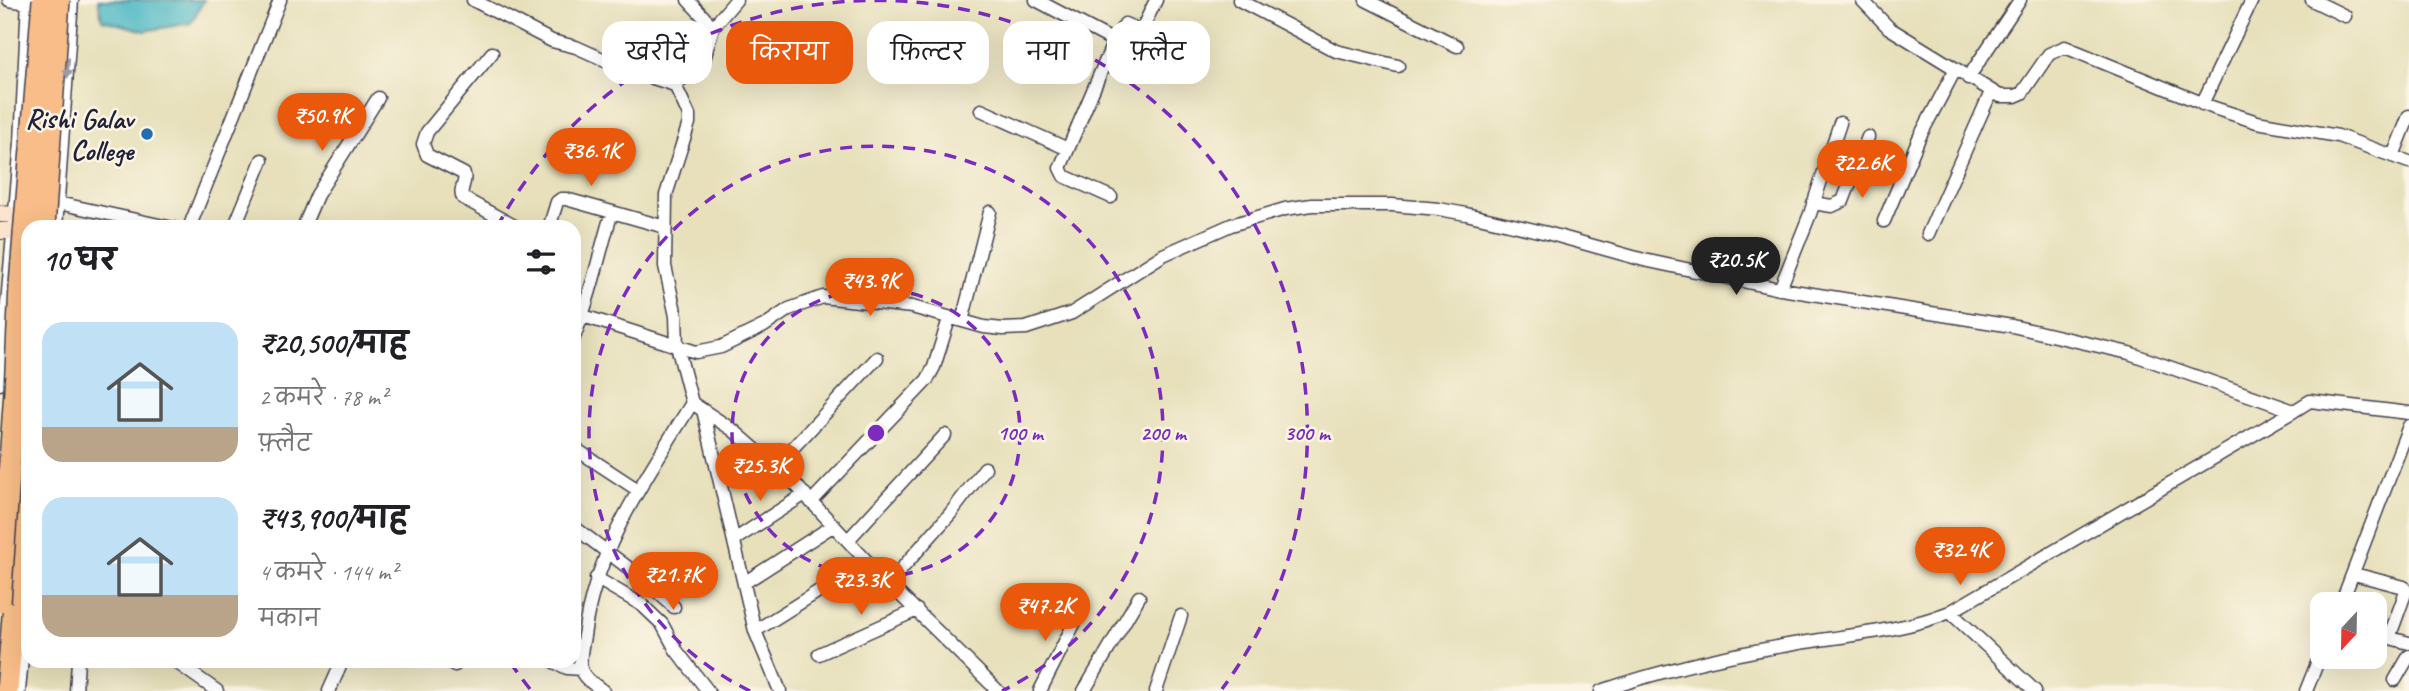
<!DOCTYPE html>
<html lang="hi">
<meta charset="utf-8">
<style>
body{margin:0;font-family:Caveat,"Playpen Sans Deva",sans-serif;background:#f2f2f2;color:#202124;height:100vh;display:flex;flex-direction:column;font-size:26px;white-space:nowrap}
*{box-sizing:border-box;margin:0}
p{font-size:23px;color:#757577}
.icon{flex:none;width:38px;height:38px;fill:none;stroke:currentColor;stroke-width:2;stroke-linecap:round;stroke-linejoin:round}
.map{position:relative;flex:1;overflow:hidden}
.drawer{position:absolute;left:21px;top:220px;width:560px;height:448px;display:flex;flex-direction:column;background:#fff;border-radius:21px;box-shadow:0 7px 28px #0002}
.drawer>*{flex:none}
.hud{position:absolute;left:602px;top:21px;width:665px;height:63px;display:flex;gap:14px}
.needle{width:46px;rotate:202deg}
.tools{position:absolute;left:2310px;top:592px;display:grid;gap:14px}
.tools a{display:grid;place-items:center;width:77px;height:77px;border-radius:14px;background:#fff;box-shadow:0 7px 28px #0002;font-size:35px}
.price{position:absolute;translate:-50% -60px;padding:0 16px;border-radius:24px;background:#ea580c;color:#fff;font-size:23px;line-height:46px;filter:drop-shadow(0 2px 4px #0008)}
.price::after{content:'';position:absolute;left:50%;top:42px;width:21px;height:16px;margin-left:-10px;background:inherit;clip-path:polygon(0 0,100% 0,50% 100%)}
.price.current{background:#222;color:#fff}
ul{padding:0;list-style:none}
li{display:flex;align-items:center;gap:21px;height:175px;padding:0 21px}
li span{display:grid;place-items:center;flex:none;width:196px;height:140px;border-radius:21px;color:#555}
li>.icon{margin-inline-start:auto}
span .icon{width:84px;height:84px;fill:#fffc;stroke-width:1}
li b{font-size:30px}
h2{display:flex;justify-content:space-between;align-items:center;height:84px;padding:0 21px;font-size:30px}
.pill{padding:0 24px;border-radius:21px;background:#fff;box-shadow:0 7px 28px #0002;font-size:24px;line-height:63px}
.pill.current{background:#ea580c;color:#fff}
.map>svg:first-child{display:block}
.water{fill:#4ab7c4;stroke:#366c80;stroke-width:2}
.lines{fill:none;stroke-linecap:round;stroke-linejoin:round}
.street-casing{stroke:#403e4e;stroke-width:15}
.secondary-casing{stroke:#403e4e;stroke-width:18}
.highway-casing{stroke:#403e4e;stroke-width:24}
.street{stroke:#fff;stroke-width:12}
.secondary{stroke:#fce5cf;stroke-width:16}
.highway{stroke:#f8bd88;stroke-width:21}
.highway-bridge-casing{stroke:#403e4e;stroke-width:24;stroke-linecap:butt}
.highway-bridge{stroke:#f8bd88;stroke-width:21}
.oneway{fill:#9c9ca7}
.ring{fill:none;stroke:#7b2cbf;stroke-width:3.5;stroke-dasharray:12 9}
.poi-dot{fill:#1f6fb2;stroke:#fcf5e5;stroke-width:2.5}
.labels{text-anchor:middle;stroke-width:5;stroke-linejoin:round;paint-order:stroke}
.poi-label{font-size:28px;font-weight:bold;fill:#22223b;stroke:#fcf5e5;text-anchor:end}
.centre{fill:#7b2cbf;stroke:#fcf5e5;stroke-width:3.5}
.ring-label{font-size:21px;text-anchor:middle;font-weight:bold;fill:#7b2cbf;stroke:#fcf5e5;stroke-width:5;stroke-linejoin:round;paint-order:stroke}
</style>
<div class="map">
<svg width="2409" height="691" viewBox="0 0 2409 691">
<rect width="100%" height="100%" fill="#fcf5e5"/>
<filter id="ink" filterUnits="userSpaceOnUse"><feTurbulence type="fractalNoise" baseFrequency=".0143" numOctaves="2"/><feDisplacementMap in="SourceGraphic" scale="14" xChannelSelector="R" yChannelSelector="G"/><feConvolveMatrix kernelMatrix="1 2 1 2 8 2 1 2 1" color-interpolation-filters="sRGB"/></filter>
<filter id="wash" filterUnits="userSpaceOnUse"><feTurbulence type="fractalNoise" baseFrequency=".00686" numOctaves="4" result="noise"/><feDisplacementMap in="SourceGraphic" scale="28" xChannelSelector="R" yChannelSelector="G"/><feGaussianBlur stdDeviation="1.57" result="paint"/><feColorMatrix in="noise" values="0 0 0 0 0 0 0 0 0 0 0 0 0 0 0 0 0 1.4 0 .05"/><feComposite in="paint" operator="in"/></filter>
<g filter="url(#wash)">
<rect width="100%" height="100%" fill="#e7e0bb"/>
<path class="water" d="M98,0H204L191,23L145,31L102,20Z"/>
</g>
<g filter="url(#ink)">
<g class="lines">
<g class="street-casing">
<path id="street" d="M9,0L28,3
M473,0L552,41L576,47L625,69L675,85L689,115V123L666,195L665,266L676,316L677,346L692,403L733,430L793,482L876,571L998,691
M688,0L713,27
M1036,0L1114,41L1125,24L1141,31L1156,0
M1239,0L1336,51L1398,66
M1366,0L1457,46
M1862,0L1889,28L2000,96H2015L2022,93L2049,54L2065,47L2214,108L2257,122L2338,136L2409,162
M2312,0L2345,16
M492,53L427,132L423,144L427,155L464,174C467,183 458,190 463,198L518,228
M1968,78L2020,0
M675,85L699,65L705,56L713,27L736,0
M2202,104L2252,0
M981,110L1068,149
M2393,156L2409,116
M1111,197L1064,176L1060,168L1114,41
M1813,203L1832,206L1843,201L1868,137
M52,205L58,203L173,228
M1884,221L1919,138L1955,70
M56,228L72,0
M189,228L280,0
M234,228L262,160
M303,228L317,195L378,98
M549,228L557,202L561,199H566L665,227
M1928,234L1991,92
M1780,289L1810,214L1840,123
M574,313L696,352L721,347L764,326L789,309L823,297L912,307L984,327L1003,329L1026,328L1072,313L1163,255L1231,225L1285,209L1312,205H1392L1439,209L1466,214L1547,233L1644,260L1775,288L2012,326L2129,353L2294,411L2310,401L2409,413
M962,321L990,212
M574,337C591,297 599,253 612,212
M0,384L21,142L28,0
M703,410L755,631L780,691
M574,448L638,490
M775,467L877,358
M811,502L927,380L934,367L949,319
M574,527L646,581L674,607
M734,540L805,494
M848,540L945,435
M2354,574L2404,587L2406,591L2389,638
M596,578L642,605L662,624L676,650L708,691
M744,583L834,525
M889,583L950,514L985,468
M2341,604L2409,426
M1950,612L2035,691
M755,631L867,561
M2375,634L2409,643
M819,654L917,610
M176,662L217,691
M450,662L455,665
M554,662L567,668L581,669
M2395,680L2409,656
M19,691L28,591
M76,691L78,662
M329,691L342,662
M603,691C596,685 583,679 581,669C579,659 582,646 584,636C595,549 647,476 692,403
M1040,691L1081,610
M1084,691L1139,597
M1156,691L1181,616
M1601,691C1665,669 1727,655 1794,644C1847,635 1900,632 1950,612L2294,411
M2306,691L2322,651"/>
</g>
<g class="secondary-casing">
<path id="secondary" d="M0,214L15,215
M0,231H13"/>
</g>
<g class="highway-casing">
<path id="highway" d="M7,691L23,494L28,407"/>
</g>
<use href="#street" class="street"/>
<use href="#secondary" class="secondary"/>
<use href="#highway" class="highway"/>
<g class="highway-bridge-casing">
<path id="highway-bridge" d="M44,228L59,0
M0,602L15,391L20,285L43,0"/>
</g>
<use href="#highway-bridge" class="highway-bridge"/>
</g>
<defs><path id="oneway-solid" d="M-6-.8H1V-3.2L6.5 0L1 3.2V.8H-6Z" transform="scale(1.75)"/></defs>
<use class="oneway" href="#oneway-solid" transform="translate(68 68) rotate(94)"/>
</g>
<g class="ring">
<circle cx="876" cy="433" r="144"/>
<path d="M750 691A287 287 0 1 1 1002 691"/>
<path d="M530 689A431 431 0 0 1 512 665M497 227A431 431 0 1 1 1222 689"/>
</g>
<circle class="poi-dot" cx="147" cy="134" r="7"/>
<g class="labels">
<g class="poi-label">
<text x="133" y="128">Rishi Galav<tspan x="133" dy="32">College</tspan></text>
</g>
</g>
<circle cx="876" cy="433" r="10" class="centre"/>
<g class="ring-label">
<text x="1020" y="440">100 m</text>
<text x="1163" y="440">200 m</text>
<text x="1307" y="440">300 m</text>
</g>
</svg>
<div class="tools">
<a><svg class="needle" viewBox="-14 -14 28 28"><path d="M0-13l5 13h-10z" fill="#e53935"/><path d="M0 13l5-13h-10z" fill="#757577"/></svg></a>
</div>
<b class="price" style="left:322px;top:153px">₹50.9K</b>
<b class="price" style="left:591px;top:188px">₹36.1K</b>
<b class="price" style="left:1862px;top:200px">₹22.6K</b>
<b class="price current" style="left:1736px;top:297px">₹20.5K</b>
<b class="price" style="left:870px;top:318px">₹43.9K</b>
<b class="price" style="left:760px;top:503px">₹25.3K</b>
<b class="price" style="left:1960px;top:587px">₹32.4K</b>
<b class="price" style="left:673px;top:612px">₹21.7K</b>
<b class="price" style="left:861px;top:617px">₹23.3K</b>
<b class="price" style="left:1045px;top:643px">₹47.2K</b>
<div class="hud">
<a class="pill">खरीदें</a>
<a class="pill current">किराया</a>
<a class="pill">फ़िल्टर</a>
<a class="pill">नया</a>
<a class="pill">फ़्लैट</a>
</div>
<section class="drawer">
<h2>10 घर<svg class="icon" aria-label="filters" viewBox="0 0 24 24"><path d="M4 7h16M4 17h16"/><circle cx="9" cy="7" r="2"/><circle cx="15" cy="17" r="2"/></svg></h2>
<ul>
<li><span style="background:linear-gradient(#bfe0f5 75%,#b9a48a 0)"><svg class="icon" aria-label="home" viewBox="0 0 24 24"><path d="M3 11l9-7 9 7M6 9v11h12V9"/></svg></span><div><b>₹20,500/माह</b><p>2 कमरे · 78 m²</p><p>फ़्लैट</p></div></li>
<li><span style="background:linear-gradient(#bfe0f5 70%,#b9a48a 0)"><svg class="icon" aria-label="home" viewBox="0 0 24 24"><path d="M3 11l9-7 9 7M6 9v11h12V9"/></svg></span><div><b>₹43,900/माह</b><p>4 कमरे · 144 m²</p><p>मकान</p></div></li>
</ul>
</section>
</div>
